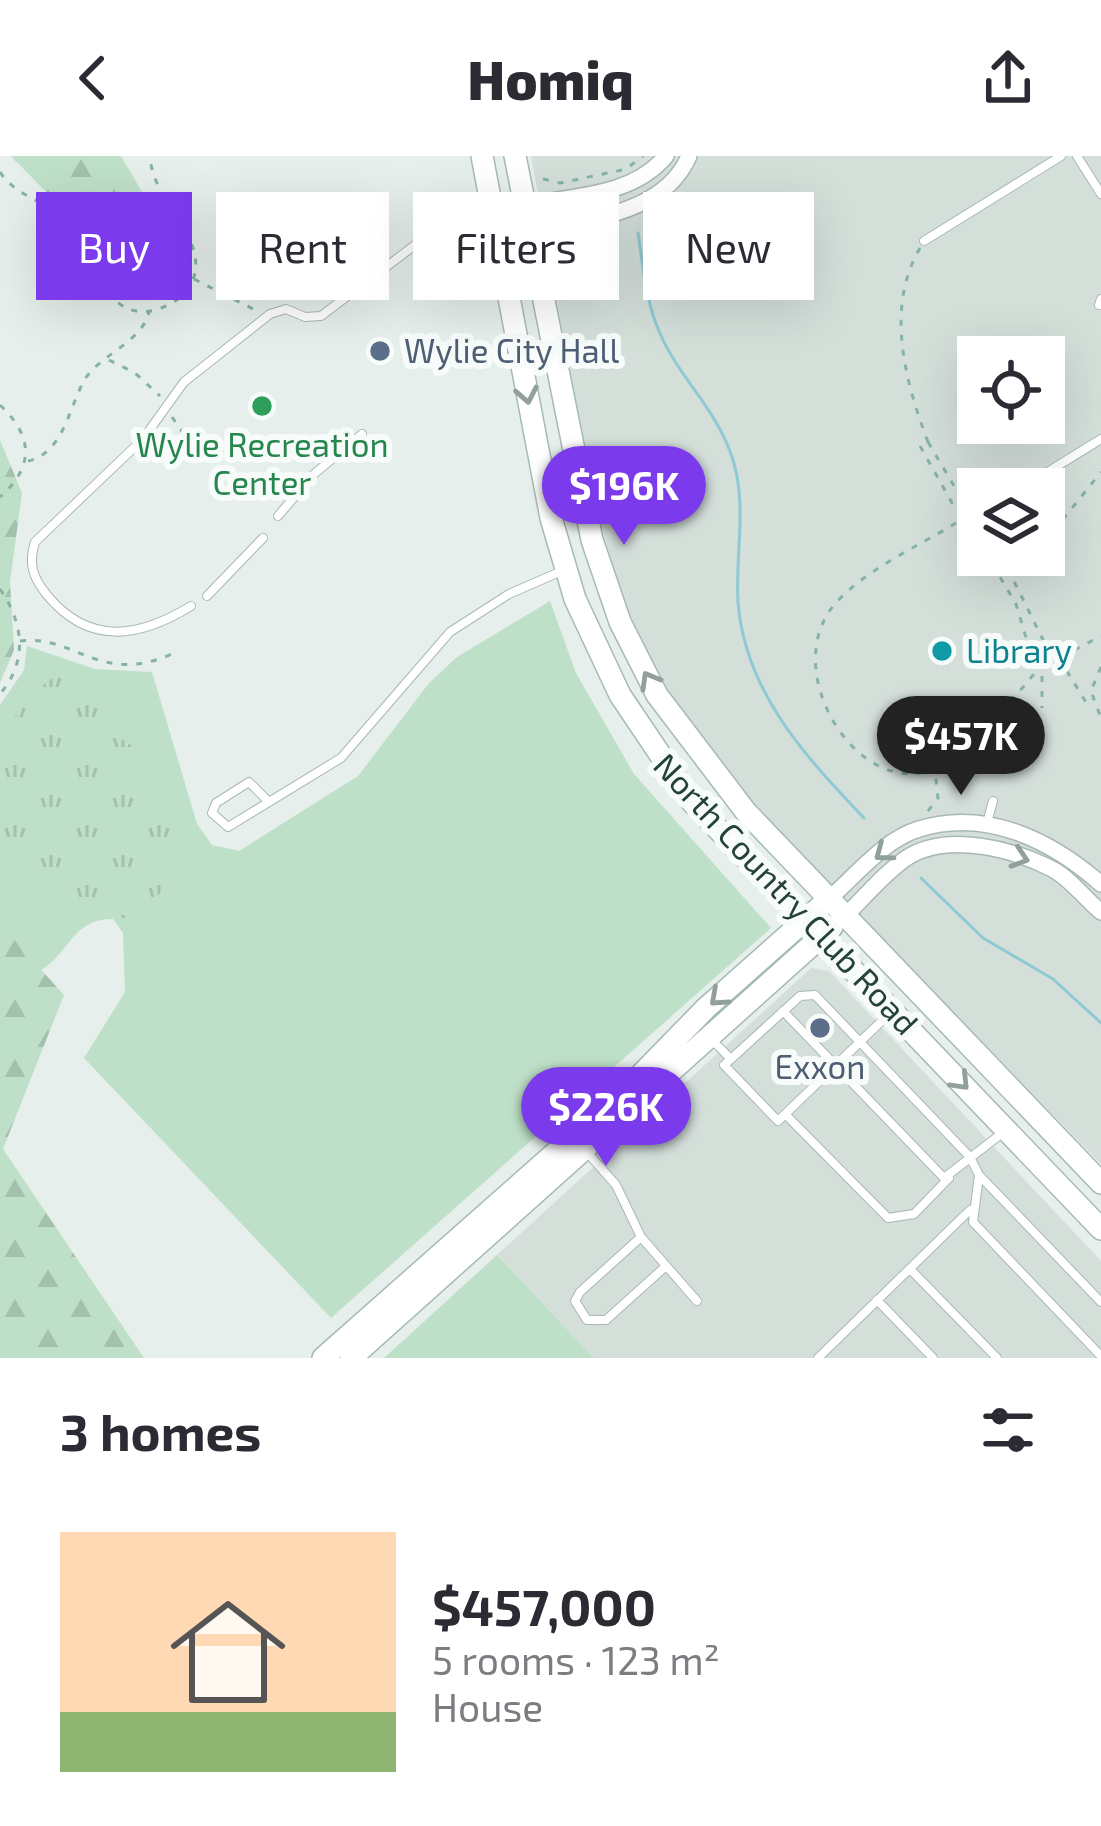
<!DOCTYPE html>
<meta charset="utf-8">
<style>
body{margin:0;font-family:"Exo 2",sans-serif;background:#f7f7f7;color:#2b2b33;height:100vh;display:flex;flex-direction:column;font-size:45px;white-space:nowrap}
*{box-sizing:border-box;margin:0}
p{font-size:39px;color:#7c7c81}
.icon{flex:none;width:66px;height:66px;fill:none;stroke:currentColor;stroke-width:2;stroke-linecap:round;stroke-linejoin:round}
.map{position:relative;height:1202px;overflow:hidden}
.side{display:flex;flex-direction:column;background:#fff;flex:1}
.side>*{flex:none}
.hud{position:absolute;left:36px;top:36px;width:1029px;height:108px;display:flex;gap:24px}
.tools{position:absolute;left:957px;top:180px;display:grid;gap:24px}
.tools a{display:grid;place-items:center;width:108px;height:108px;border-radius:0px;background:#fff;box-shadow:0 12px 48px #0002;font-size:60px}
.price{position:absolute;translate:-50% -102px;padding:0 27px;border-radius:42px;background:#7c3aed;color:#fff;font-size:39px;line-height:78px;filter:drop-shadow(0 3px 6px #0008)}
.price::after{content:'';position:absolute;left:50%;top:72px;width:36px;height:27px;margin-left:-18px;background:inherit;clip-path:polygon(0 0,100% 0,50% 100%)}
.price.selected{background:#222;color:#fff}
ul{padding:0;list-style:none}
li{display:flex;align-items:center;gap:36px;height:300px;padding:0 60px}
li+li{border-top:3px solid #e1e1e2}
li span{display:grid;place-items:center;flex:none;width:336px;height:240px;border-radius:0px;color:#555}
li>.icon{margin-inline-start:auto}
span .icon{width:144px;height:144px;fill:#fffc;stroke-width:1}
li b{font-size:51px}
h2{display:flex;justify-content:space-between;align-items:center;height:144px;padding:0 60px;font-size:51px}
.chip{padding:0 42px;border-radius:0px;background:#fff;box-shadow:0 12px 48px #0002;font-size:42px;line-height:108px}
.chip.selected{background:#7c3aed;color:#fff}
header{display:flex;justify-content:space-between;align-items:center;height:156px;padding:0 60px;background:#fff;font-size:54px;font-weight:800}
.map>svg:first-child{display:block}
.built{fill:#d4dfda;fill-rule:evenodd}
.green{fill:#bfe0c8}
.forest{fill:url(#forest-firs)}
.park{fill:url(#park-tufts)}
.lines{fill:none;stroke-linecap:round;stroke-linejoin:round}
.stream{stroke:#8ec9d4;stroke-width:3}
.service-casing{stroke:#a8b8b2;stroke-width:10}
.minor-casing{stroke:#a8b8b2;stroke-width:18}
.secondary-casing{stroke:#a4bbb3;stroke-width:24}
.path{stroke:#86b3a5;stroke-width:3;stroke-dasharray:6 9;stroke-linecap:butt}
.service{stroke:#fff;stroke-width:8}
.minor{stroke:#fff;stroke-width:15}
.secondary{stroke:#fff;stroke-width:21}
.oneway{stroke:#92a09c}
.service-dot{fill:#5c6f8a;stroke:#f7fbf9;stroke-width:4.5}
.leisure-dot{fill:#2e9e5b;stroke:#f7fbf9;stroke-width:4.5}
.culture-dot{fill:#0f9aa8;stroke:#f7fbf9;stroke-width:4.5}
.labels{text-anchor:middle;stroke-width:12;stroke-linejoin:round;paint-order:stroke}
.service-label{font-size:33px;fill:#4e5e75;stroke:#f7fbf9;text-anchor:start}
.leisure-label{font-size:33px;fill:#27864d;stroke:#f7fbf9}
.culture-label{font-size:33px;fill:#0d838f;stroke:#f7fbf9;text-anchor:start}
.street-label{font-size:33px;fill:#24423a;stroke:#f7fbf9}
</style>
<header><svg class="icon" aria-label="back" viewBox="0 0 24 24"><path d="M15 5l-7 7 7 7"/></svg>Homiq<svg class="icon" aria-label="share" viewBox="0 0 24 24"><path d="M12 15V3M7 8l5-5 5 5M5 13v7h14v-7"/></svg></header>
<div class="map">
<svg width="1101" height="1202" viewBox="0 0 1101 1202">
<defs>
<pattern id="forest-firs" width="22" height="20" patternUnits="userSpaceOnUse" patternTransform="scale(3)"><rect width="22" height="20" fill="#bfe0c8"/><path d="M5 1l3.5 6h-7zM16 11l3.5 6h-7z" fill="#a4c1ad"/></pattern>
<pattern id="park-tufts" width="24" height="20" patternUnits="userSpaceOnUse" patternTransform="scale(3)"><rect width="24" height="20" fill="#bfe0c8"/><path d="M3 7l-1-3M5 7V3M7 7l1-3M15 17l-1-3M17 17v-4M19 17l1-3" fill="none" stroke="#a4c1ad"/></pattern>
</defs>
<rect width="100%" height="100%" fill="#e6efeb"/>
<path class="built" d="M531,0H1101V1008L765,663L678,554L621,441L591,333ZM978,201H1044V267H978ZM978,333H1044V399H978Z
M811,812L829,815L1101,1105V1202H594L497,1099Z"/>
<path class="green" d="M550,445L576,517L634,618L771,772L331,1162L84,902L125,836L123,777L113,763C71,762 69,801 37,816L0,772V549L24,514L27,490L95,513L152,516L197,668L212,689L239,695L358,620L429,527L457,501Z
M497,1099L594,1202H384Z"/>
<path class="forest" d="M11,0H121L166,77L128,120Z
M0,284L22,337L10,426L14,494L0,527Z
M0,768L64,839L3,993L144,1202H0Z"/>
<path class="park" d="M76,514L100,527L110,556L107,574L134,591L136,610C210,665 200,716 127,763L43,743L0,692V577L48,524Z"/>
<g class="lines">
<path class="stream" d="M638,77C643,109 646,146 659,175C678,221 716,252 732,301C748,349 735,396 738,446C745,536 805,600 864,662
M921,722L983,782L1053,823L1101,867"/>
<g class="service-casing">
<path id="service" d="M1077,0L1101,38
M924,85L1061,0
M1099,149L1101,143
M1020,333L1101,283
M278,360L314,318L362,278
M962,363L978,358
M207,440L263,382
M191,450C139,482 89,490 47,439C33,422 28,408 35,386L143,283L184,226L270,158L286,153L305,161L321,160L415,89L492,64
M269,646L249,626L216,647L212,657L228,671L341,602L450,476L509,438L564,414
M987,667L993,645
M783,855L944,1022L1005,975
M711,883L731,903L724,909L778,965L891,856
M731,903L800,840L815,839L970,1001L979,1019L973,1066L1101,1200
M785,958L888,1062L914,1058L949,1022
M586,995L616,1029L641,1081L697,1145
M979,1019L1101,1146
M641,1081L580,1136L575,1145L587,1164H606L666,1110
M910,1113L997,1202
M877,1144L933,1202
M818,1202L970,1054"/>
</g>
<g class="minor-casing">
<path id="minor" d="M525,49C574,40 633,40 666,0
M530,77C585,63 664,59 689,0
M830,742C856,719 885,683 919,673C987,652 1052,685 1101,728
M846,759C866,740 885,716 908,701C948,676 1013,693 1052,713C1070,722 1085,743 1101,756"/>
</g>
<g class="secondary-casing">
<path id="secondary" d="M482,0L551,362L575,443L620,539L692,646L1101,1073
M515,0L592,384L620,466L657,539L746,656L1101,1027
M323,1202L624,936L706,852L830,742
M351,1202L832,771"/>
</g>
<path class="path" d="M630,10L643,0
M0,16C17,42 47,44 65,66C94,102 110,193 184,139C223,89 153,54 150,0
M543,23L560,27L622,14
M920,92C885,152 905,225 928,286L920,290L956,354
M194,123L259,156
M109,204L135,217L160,240
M0,249C34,281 34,311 0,341
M172,261L191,289
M928,286L966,350
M28,305C64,297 69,250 85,223C101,198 142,186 149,156
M956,367C917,391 864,414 834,449C780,514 854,638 929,615C951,608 1022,536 1036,515L1016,448L987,399
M968,372L978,386
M1044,387L1101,316
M1001,399L1051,500L1042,517V552
M1008,408L1027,399
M0,433C24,468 28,505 0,538
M20,485C75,478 99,530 172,498
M1061,501L1101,480
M1059,502L1087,548L1091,543
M1101,511L1091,535L1101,562
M928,655L938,642L935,615"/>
<use href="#service" class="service"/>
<use href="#minor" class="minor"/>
<use href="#secondary" class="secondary"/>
</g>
<defs><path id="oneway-chevron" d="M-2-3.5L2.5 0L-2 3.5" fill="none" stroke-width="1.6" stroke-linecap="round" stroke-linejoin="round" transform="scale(3)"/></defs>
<g class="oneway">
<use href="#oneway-chevron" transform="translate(527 239) rotate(79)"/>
<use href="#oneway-chevron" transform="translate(649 524) rotate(-120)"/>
<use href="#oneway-chevron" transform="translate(883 697) rotate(143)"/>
<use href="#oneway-chevron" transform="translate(1020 702) rotate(18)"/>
<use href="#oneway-chevron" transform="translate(718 842) rotate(138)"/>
<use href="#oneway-chevron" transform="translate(961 926) rotate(46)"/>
</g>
<g class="service-dot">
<circle cx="380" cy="195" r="12"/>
<circle cx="820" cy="872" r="12"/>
</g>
<circle class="leisure-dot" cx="262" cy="250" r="12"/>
<circle class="culture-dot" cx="942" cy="495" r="12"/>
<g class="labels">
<g class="service-label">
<text x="404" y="207">Wylie City Hall</text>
<text x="820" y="923" text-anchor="middle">Exxon</text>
</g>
<g class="leisure-label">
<text x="262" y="301">Wylie Recreation<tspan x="262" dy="38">Center</tspan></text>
</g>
<g class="culture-label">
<text x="966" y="507">Library</text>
</g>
<g class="street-label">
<text transform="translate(786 738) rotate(47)" y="12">North Country Club Road</text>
</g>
</g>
</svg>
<div class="tools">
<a><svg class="icon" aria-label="locate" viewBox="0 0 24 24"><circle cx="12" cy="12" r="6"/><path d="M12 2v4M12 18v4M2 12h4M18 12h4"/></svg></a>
<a><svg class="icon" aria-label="layers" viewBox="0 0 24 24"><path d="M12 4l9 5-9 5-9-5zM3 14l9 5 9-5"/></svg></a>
</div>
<b class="price" style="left:624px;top:392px">$196K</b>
<b class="price selected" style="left:961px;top:642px">$457K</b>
<b class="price" style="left:606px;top:1013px">$226K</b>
<div class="hud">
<a class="chip selected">Buy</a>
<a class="chip">Rent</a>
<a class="chip">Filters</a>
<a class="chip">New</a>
</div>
</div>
<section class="side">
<h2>3 homes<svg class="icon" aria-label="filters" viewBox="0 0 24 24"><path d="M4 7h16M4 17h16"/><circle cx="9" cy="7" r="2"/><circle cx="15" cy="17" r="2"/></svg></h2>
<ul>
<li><span style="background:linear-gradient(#ffd9b3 75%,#8fb573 0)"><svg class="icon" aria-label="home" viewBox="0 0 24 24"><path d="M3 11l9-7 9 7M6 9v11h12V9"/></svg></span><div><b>$457,000</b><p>5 rooms · 123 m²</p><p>House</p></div></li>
</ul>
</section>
